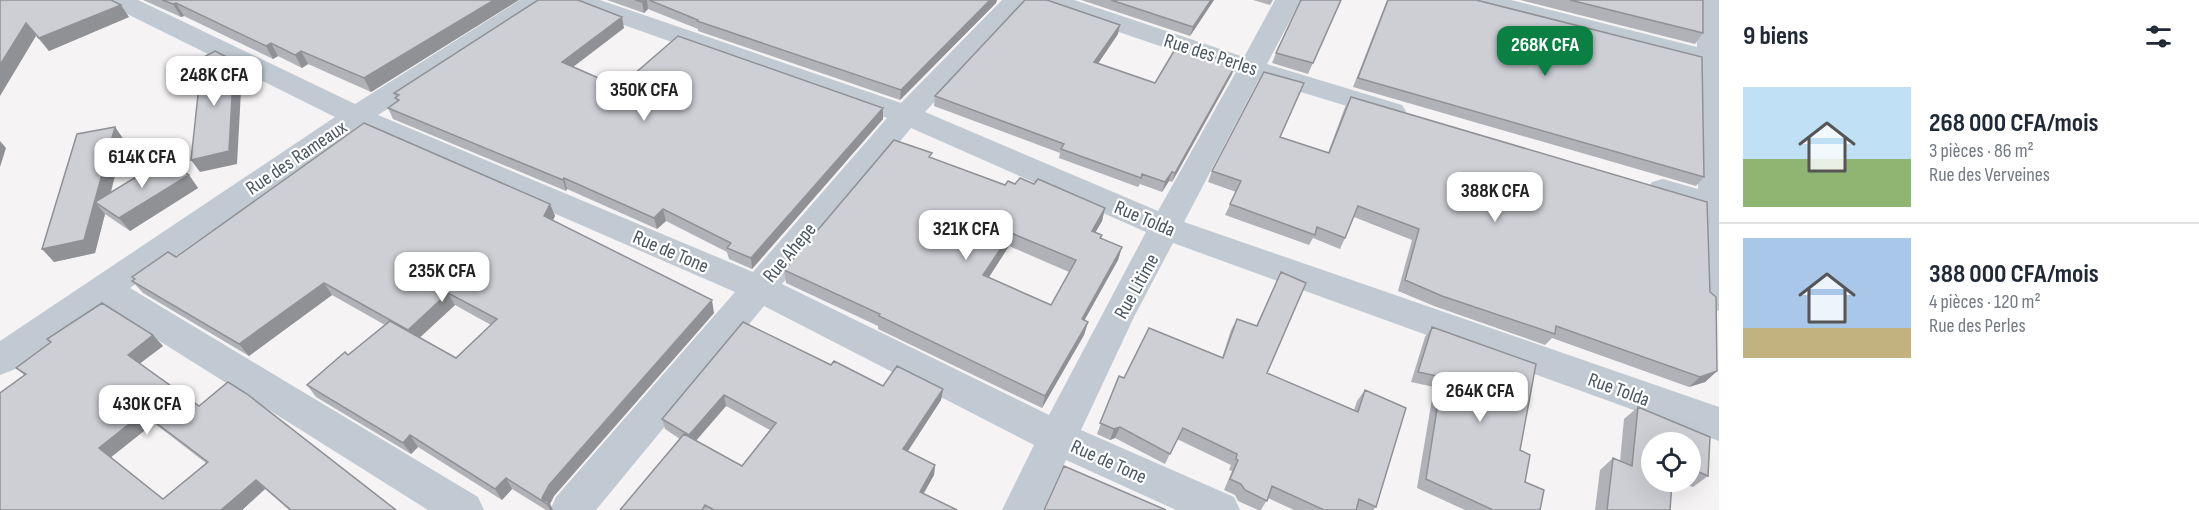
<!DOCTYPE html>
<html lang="fr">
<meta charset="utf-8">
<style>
body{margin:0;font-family:"Sofia Sans Condensed",sans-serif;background:#f2f2f3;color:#1f2937;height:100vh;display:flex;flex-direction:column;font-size:22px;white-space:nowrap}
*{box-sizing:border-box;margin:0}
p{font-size:20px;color:#747a83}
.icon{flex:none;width:33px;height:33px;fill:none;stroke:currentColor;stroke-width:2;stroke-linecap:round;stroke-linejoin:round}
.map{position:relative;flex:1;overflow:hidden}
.side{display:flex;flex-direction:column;background:#fff;width:480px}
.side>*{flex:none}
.fabs{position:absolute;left:1641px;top:432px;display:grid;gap:12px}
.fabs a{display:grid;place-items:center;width:60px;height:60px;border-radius:50%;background:#fff;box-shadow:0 6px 24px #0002;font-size:30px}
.price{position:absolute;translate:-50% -51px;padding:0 14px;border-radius:12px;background:#fff;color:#222;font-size:20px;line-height:39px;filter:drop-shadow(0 2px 3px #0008)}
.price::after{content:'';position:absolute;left:50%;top:36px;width:18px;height:14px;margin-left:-9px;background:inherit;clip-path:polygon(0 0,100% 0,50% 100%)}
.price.selected{background:#0b8043;color:#fff}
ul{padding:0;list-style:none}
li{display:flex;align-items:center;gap:18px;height:150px;padding:0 24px}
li+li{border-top:2px solid #e0e1e3}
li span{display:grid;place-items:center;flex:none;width:168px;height:120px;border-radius:0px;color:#555}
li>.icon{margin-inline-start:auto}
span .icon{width:72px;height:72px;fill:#fffc;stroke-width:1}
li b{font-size:26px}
h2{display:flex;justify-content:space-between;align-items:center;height:72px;padding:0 24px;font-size:26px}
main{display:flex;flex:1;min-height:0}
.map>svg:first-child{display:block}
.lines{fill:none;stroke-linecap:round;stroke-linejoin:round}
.minor{fill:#c1cad2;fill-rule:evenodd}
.wall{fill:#b0b2b7;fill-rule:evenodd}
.shaded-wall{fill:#909195}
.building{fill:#cdcfd5;stroke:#909195;stroke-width:1.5;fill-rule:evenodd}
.labels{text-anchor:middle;stroke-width:4.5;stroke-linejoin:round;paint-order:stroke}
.street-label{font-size:20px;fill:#4a5661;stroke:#fff}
</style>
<main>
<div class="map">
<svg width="1719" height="510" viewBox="0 0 1719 510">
<rect width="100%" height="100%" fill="#f5f3f3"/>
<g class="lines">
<path class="minor" d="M105,0H138L355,104L520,0H550L546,5L378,115L753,272L887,118L567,5L563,0H600L901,103L1002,0H1029L925,112L1158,211L1236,72L1040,5L1036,0H1074L1244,57L1275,0H1301L1267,64L1402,105L1406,111L1402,117L1392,120L1259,79L1184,222L1719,407V441L1173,243L1134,317L1081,430L1234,497L1240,510H1176L1066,460L1043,510H1002L1034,445L764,306L596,510H550L556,497L735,292L358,128L130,288L478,497L484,510H428L104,306L13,370L0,375V341L335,117L109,5ZM911,128L1146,232L1049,415L782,284Z
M1468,0H1511L1697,47L1696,0H1719V311L1707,307L1702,298L1699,211L1652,198L1648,190L1652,182L1663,179L1698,189L1697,64L1472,5Z"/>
</g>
<path class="wall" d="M0,0L129,17L49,51L36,36Z
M143,0H519L371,92L308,64L302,68L278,56L273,59L184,16L181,17Z
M607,0H997L996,3L900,100L698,31V29L648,9L644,13Z
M1081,0H1214L1190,36Z
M1253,0H1273L1270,5Z
M1341,0L1308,74L1272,63L1276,53Z
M1387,0H1476L1704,177L1696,186L1353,87Z
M1520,0H1703V33L1695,44Z
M624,28L573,67L619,87L883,108V119L752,269L729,259L727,252L666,221L657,229L567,189L566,191L393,119L388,108L397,102L394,93Z
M1118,34L1098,64L1155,83L1232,74L1172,182L1169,181L1162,192L1140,184L1138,187L1059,158L1060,153L934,106L935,96Z
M1351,97L1710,292L1717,371L1705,382L1689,387L1552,338L1545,345L1434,306L1398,291L1412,240L1354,217L1345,238L1340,249L1313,238L1309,245L1225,215L1236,192L1208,182L1212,171L1280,137L1328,153L1345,107Z
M115,127L124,140L111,192L189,175L198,188L130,231L105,214L95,253L54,262Z
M931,158L1005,185L1015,184H1034L1105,208L1102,221L1095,233L1102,235L1101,239L1122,247L1118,260L1084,320L1088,322L1084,335L1042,408L878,329V326L786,283L784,270ZM1009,246L1069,272L1051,305L989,277Z
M550,204L555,216L553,220L714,313L554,496L550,504L553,510H546L512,489L502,500L418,447L411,454L316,397L307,385L348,355L385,325L332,295L249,356L143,293L132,281L134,279L132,277L176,257ZM455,305L491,325L456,358L419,338Z
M1281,272L1267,373L1354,410L1357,401L1365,390L1376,507L1373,510H1294L1268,498L1261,510H1258L1238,501L1235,495L1224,490L1232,471L1229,470L1231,465L1177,439L1165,464L1115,438L1110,440L1097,434L1119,376L1124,378L1222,358L1231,330L1237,319L1256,326Z
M743,322L831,365L883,386L943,389L941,400L908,451L935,465L934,475L923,493L957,510H620L680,439L665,429L662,419ZM726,406L770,430L742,466L696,441Z
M1432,327L1520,450L1525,482L1540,510H1465L1417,488L1434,387L1411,382L1425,337Z
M153,335L163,346L140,363L199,406L396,510H289L265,489L242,510H0L24,375L16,368L50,343L47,339ZM154,423L206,463L163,499L111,457Z
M1638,407L1710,437L1708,476L1693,487L1679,482H1690V442H1652V482H1672L1670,510H1595L1600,470L1613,458L1620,461L1624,419Z"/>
<path class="shaded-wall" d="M494,0H519L371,92L364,78Z
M645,0H647L648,9L644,13L642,2Z
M990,0H997L996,3L900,100L901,90Z
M1211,0H1214L1190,36L1193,27Z
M176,3L184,16L181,17L173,4Z
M121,5L129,17L49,51L39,38Z
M622,17L624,28L565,73L562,62Z
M26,23L36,36L0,96V65Z
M1120,25L1118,34L1092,72L1094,62Z
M271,43L278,56L273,59L266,46Z
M301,51L308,64L302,68L295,55Z
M234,61L242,73L237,164L200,172L191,160Z
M1236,64L1232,74L1172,182L1175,173Z
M883,108V119L752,269L751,258Z
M115,127L124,140L106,210L95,202L105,214L95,253L54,262L42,249Z
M0,141L6,148L0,167Z
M1172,172L1169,181L1162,192L1165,182Z
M189,175L198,188L130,231L119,218Z
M564,178L567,189L566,191L563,180Z
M550,204L555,216L549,228L544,216Z
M1105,208L1102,221L1088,245L1092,231Z
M663,209L666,221L657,229L654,218Z
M1011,233L1009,246L982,288L983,275Z
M1122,247L1118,260L1078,332L1082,319Z
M324,283L332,295L249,356L239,344Z
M448,293L455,305L415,342L408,330Z
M712,300L714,313L554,496L550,504L553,510H550L547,504L543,501L542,498L549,485Z
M1088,322L1084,335L1042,408L1045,396Z
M153,335L163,346L138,365L128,355Z
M1717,371L1705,382L1689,387L1700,377Z
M943,389L941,400L902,460L903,449Z
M724,395L726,406L692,445L689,435Z
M143,413L154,423L110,458L99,448Z
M1120,427L1115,438L1110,440L1114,429Z
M410,435L418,447L411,454L403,443Z
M935,465L934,475L919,502L920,492Z
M506,478L512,489L502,500L495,489Z
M256,480L265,489L242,510H221Z"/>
<path class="building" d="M0,0H111L121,5L39,38L26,23L0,65Z
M162,0H494L364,78L301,51L295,55L271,43L266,46L176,3L173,4Z
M538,0H578L622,17L562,62L619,87L678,36L883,108L751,258L727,248L731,243L663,209L654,218L564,178L563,180L388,108L399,100L395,98L399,95L394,93Z
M635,0H645L642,2Z
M649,0H990L901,90L697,21L698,20Z
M1025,0H1047L1120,25L1094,62L1155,83L1177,46L1236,64L1175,173L1172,172L1165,182L1142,174L1141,178L1061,149L1064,144L935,96Z
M1111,0H1211L1193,27Z
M1301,0H1341L1313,63L1276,53Z
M1388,0H1476L1702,57L1704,177L1358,78Z
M1570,0H1703V33Z
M215,51L234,61L229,151L191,160L202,58Z
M1264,72L1304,83L1280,137L1329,153L1351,97L1707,202L1710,292L1716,297L1717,371L1700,377L1556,326L1555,334L1442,296L1405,280L1419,229L1358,206L1345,238L1317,227L1315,235L1230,204L1241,181L1212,171Z
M364,123L550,204L544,216L712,300L549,485L542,498L543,501H549L547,504L506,478L495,489L410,435L403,443L307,385L345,352L348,355L390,321L456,358L497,319L448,293L408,330L324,283L239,344L132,281L135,279L132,277L168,252L176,257Z
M115,127L84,240L42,249L77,134Z
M894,140L932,153L929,157L1005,185L1008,181L1015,184L1020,178L1034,184L1038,179L1105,208L1092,231L1102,235L1100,238L1122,247L1082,319L1088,322L1045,396L879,316L880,314L784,270ZM1011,233L1076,260L1051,305L983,275Z
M164,160L189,175L119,218L95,202Z
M1281,272L1306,283L1267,373L1358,412L1365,390L1406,408L1376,507L1359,499L1356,510H1324L1272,486L1267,501L1245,490L1241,484L1230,479L1238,460L1236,459L1237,454L1183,428L1170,454L1120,427L1114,429L1100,423L1119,376L1124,378L1149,328L1223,358L1237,319L1257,326Z
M102,303L153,335L128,355L199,406L228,382L247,394L396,510H291L256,480L221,510H0V393L26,374L16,368L51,342L47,339ZM143,413L208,462L163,499L99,448Z
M743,322L831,365L834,361L883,386L897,366L943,389L903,449L935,465L920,492L957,510H714L705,505L702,510H620L684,434L742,466L776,423L724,395L689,435L662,419Z
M1432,327L1536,364L1520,450L1530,455L1525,482L1544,490L1540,510H1493L1426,479L1442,377L1418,372Z
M1638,407L1710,437L1708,476L1690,468V442H1652V482H1672L1670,510H1607L1613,458L1632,466Z
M1064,466L1166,510H1044Z"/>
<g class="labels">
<g class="street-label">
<text transform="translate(1211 54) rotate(18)" y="7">Rue des Perles</text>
<text transform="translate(296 157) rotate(-34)" y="7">Rue des Rameaux</text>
<text transform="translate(1145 218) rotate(23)" y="7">Rue Tolda</text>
<text transform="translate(671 251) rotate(23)" y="7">Rue de Tone</text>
<text transform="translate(789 252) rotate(-50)" y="7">Rue Ahepe</text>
<text transform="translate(1136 286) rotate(-61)" y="7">Rue Litime</text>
<text transform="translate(1619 389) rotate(20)" y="7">Rue Tolda</text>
<text transform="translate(1109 461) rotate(24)" y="7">Rue de Tone</text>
</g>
</g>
</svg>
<div class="fabs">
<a><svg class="icon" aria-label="locate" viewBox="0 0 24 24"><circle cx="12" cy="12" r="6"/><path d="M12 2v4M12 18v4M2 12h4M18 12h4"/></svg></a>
</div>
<b class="price selected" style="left:1545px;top:77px">268K CFA</b>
<b class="price" style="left:214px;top:107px">248K CFA</b>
<b class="price" style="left:644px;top:122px">350K CFA</b>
<b class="price" style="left:142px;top:189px">614K CFA</b>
<b class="price" style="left:1495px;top:223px">388K CFA</b>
<b class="price" style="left:966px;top:261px">321K CFA</b>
<b class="price" style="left:442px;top:303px">235K CFA</b>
<b class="price" style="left:1480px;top:423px">264K CFA</b>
<b class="price" style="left:147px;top:436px">430K CFA</b>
</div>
<section class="side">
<h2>9 biens<svg class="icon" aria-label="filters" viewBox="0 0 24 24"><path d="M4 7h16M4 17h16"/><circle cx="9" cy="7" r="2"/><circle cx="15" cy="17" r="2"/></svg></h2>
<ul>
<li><span style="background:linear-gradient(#bfe0f5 60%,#8fb573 0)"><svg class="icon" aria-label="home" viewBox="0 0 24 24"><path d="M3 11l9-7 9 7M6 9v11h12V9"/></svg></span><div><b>268 000 CFA/mois</b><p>3 pièces · 86 m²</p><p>Rue des Verveines</p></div></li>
<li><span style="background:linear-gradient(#a9c7e8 75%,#c2b280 0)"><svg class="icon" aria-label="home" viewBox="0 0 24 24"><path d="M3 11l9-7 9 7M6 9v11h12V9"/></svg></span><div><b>388 000 CFA/mois</b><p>4 pièces · 120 m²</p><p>Rue des Perles</p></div></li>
</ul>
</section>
</main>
